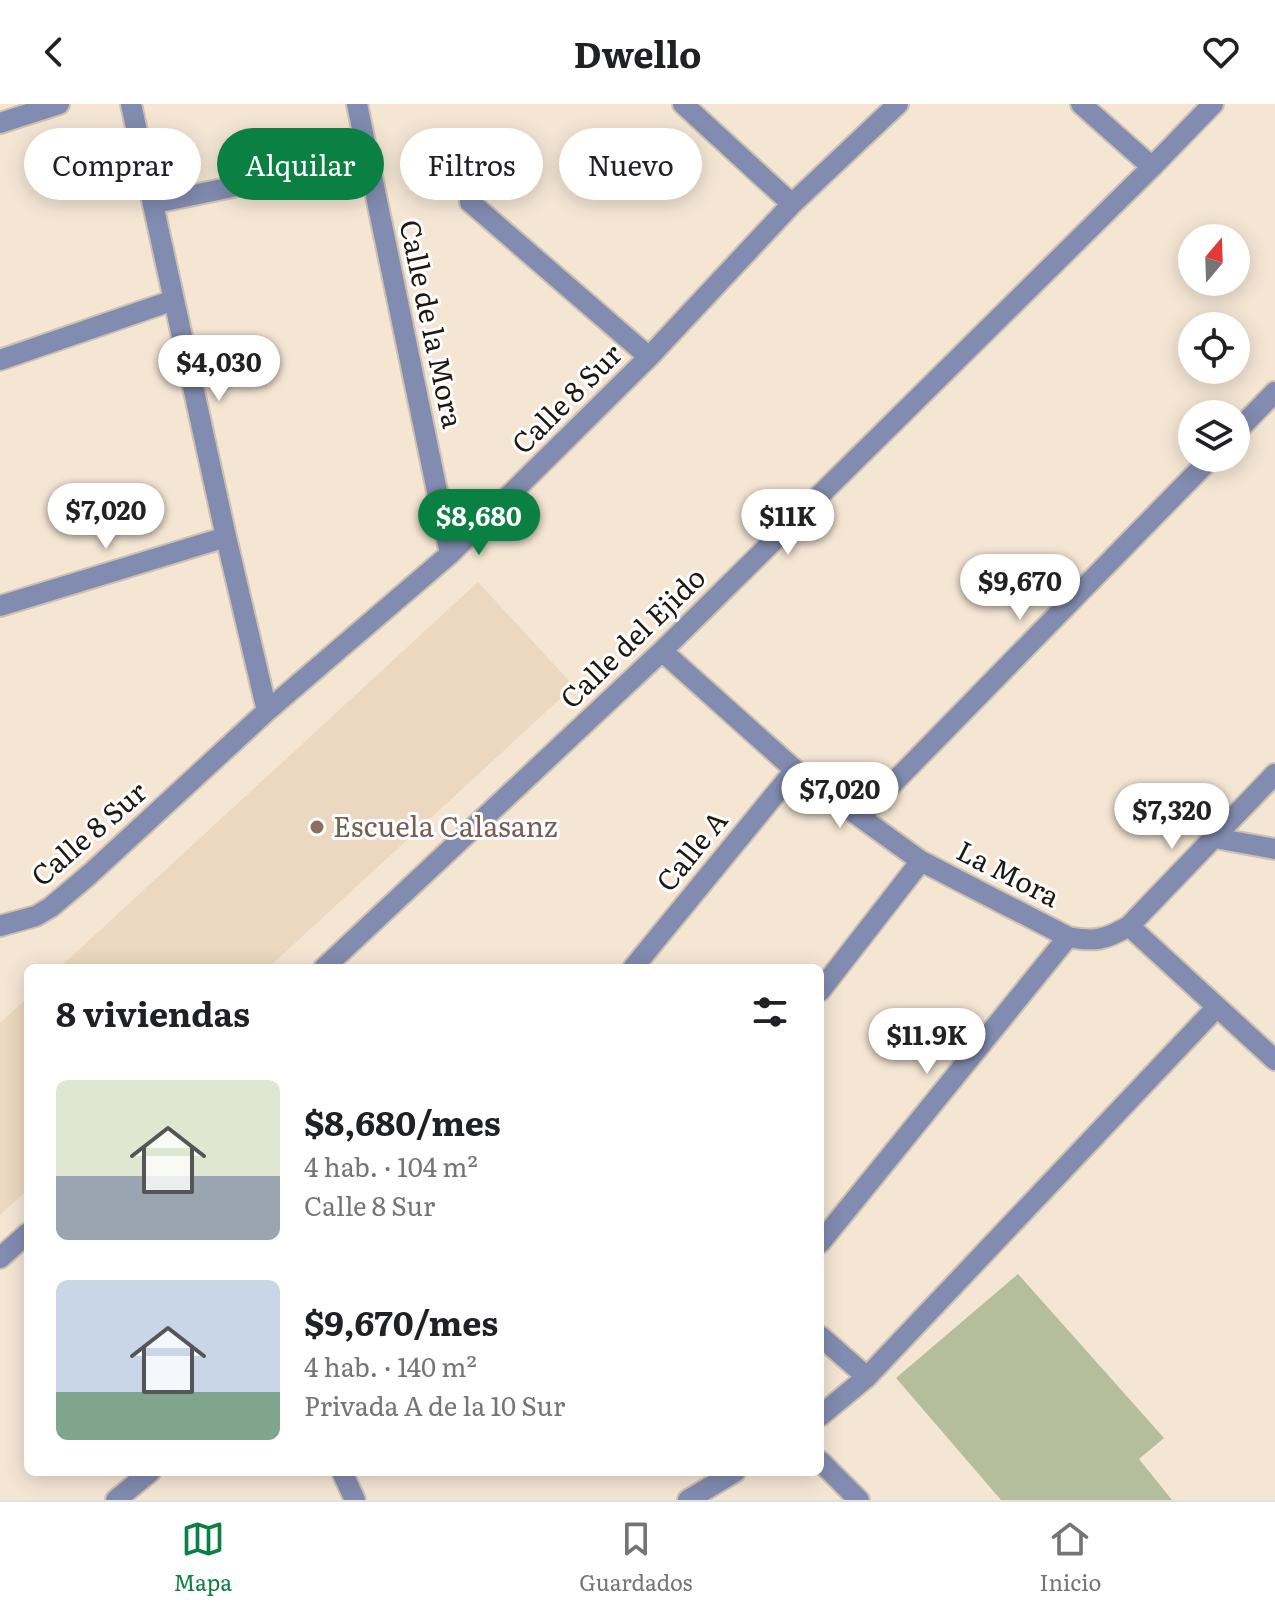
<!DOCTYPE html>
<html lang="es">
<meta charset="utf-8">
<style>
body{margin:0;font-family:Literata,serif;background:#f6f6f6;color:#202124;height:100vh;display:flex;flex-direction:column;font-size:30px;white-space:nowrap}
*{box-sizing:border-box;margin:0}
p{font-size:26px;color:#757577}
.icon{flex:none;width:44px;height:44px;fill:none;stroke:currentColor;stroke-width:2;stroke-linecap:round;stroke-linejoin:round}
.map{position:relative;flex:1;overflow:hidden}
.sheet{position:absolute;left:24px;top:860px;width:800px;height:512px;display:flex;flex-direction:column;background:#fff;border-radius:12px;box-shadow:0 4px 20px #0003}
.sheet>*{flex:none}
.banner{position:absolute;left:24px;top:24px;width:800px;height:72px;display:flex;gap:16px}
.needle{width:52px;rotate:19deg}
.tools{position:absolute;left:1178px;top:120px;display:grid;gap:16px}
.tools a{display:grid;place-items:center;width:72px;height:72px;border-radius:50%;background:#fff;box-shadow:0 4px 20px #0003;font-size:40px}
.price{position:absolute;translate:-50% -68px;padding:0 18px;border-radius:28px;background:#fff;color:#222;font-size:26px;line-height:52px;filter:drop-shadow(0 2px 4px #0008)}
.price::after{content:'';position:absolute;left:50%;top:48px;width:24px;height:18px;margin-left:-12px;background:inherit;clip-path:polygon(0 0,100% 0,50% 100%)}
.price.current{background:#0b8043;color:#fff}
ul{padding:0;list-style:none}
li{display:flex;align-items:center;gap:24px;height:200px;padding:0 32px}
li span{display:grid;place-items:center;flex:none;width:224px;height:160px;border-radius:12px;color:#555}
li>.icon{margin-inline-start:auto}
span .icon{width:96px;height:96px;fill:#fffc;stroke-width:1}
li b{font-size:34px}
h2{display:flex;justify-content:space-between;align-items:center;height:96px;padding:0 32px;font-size:34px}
.chip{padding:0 28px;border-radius:36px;background:#fff;box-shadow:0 4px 20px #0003;font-size:28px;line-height:72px}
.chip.current{background:#0b8043;color:#fff}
header{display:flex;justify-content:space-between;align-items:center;height:104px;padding:0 32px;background:#fff;font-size:36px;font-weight:700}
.tab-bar{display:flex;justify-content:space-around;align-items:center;height:112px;border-top:2px solid #e0e0e0;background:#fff;font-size:22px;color:#757577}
.tab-bar a{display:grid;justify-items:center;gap:4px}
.tab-bar .current{color:#0b8043}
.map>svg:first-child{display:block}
.built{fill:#ecd8c0}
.green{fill:#b4be9d}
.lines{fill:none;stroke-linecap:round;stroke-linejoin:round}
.minor-casing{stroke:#cec1b1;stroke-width:24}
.minor{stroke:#828cb0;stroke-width:20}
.education-dot{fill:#8d6e63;stroke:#fff;stroke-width:3}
.labels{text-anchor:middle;stroke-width:6;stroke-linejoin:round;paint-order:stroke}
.street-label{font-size:28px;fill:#1d1811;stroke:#fff}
.education-label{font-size:28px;fill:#785e54;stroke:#fff;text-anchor:start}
</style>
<header><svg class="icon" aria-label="back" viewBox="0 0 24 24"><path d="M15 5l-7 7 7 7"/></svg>Dwello<svg class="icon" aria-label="heart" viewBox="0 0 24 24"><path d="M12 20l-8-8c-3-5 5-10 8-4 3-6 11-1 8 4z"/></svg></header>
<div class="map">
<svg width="1275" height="1396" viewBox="0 0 1275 1396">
<rect width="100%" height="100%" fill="#f5e6d4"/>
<path class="built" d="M478,478L574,582L268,864H59Z
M28,893V1085L0,1111V919Z"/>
<path class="green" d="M1018,1170L1164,1334L1139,1355L1172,1396H1001L896,1274Z"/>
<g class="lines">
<g class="minor-casing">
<path id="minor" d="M131,0L226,433L267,607
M357,0L450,450
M683,0L792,100
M1081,0L1152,63
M0,19L59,0
M470,98L649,253
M155,99L368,55
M0,256L174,196
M1236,328L1275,288
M0,502L226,433
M662,547L795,666L921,757L1068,833C1095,838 1105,836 1129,822L1275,670
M860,713L1211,354
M1215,734L1275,745
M0,822L36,812L51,803L90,770L267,607L450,450L649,253L792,100L898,0
M1129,822L1275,956
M324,864L662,547L1152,63L1213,0
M633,864L795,666
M820,887L921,757
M820,1139L1068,833
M0,1154L28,1129
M820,1232L867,1273
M820,1312L867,1273L1217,903
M820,1357L859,1396
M342,1368L355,1396
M116,1396L150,1368
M688,1396L735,1368"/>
</g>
<use href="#minor" class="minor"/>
</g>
<circle class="education-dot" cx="317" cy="723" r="8"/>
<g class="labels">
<g class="street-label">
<text transform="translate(431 220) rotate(78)" y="10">Calle de la Mora</text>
<text transform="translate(567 295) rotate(-45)" y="10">Calle 8 Sur</text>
<text transform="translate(633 534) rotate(-44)" y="10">Calle del Ejido</text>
<text transform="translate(89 730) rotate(-41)" y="10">Calle 8 Sur</text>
<text transform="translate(692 747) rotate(-51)" y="10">Calle A</text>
<text transform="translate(1008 770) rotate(27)" y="10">La Mora</text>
</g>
<g class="education-label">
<text x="333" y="733">Escuela Calasanz</text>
</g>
</g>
</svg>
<div class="tools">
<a><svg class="needle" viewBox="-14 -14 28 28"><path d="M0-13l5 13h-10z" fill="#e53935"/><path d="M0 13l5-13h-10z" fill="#757577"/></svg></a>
<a><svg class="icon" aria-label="locate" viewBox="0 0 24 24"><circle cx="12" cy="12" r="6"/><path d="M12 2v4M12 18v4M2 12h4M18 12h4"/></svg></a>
<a><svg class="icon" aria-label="layers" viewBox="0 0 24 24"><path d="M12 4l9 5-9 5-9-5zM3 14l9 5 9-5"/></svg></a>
</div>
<b class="price" style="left:219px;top:299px">$4,030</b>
<b class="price" style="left:106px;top:447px">$7,020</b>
<b class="price current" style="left:479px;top:453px">$8,680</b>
<b class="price" style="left:788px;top:453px">$11K</b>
<b class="price" style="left:1020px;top:518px">$9,670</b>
<b class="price" style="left:840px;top:726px">$7,020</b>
<b class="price" style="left:1172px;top:747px">$7,320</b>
<b class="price" style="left:927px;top:972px">$11.9K</b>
<div class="banner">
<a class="chip">Comprar</a>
<a class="chip current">Alquilar</a>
<a class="chip">Filtros</a>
<a class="chip">Nuevo</a>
</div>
<section class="sheet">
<h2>8 viviendas<svg class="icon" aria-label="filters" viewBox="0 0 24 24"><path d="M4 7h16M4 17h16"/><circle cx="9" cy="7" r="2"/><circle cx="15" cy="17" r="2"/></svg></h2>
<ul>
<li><span style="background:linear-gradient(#dfe7d0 60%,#9aa5b1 0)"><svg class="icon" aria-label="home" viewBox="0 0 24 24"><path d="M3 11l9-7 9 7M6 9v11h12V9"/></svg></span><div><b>$8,680/mes</b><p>4 hab. · 104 m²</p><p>Calle 8 Sur</p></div></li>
<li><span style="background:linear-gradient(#c9d6e8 70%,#7fa58c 0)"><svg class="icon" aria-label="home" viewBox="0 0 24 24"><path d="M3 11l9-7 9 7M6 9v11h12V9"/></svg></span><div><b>$9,670/mes</b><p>4 hab. · 140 m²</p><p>Privada A de la 10 Sur</p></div></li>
</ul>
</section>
</div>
<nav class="tab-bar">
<a class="current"><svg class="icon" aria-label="map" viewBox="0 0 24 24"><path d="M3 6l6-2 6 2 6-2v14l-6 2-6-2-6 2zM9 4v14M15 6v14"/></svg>Mapa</a>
<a><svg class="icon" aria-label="saved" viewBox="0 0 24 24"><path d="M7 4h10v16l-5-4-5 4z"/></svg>Guardados</a>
<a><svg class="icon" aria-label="home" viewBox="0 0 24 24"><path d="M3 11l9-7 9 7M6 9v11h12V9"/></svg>Inicio</a>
</nav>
